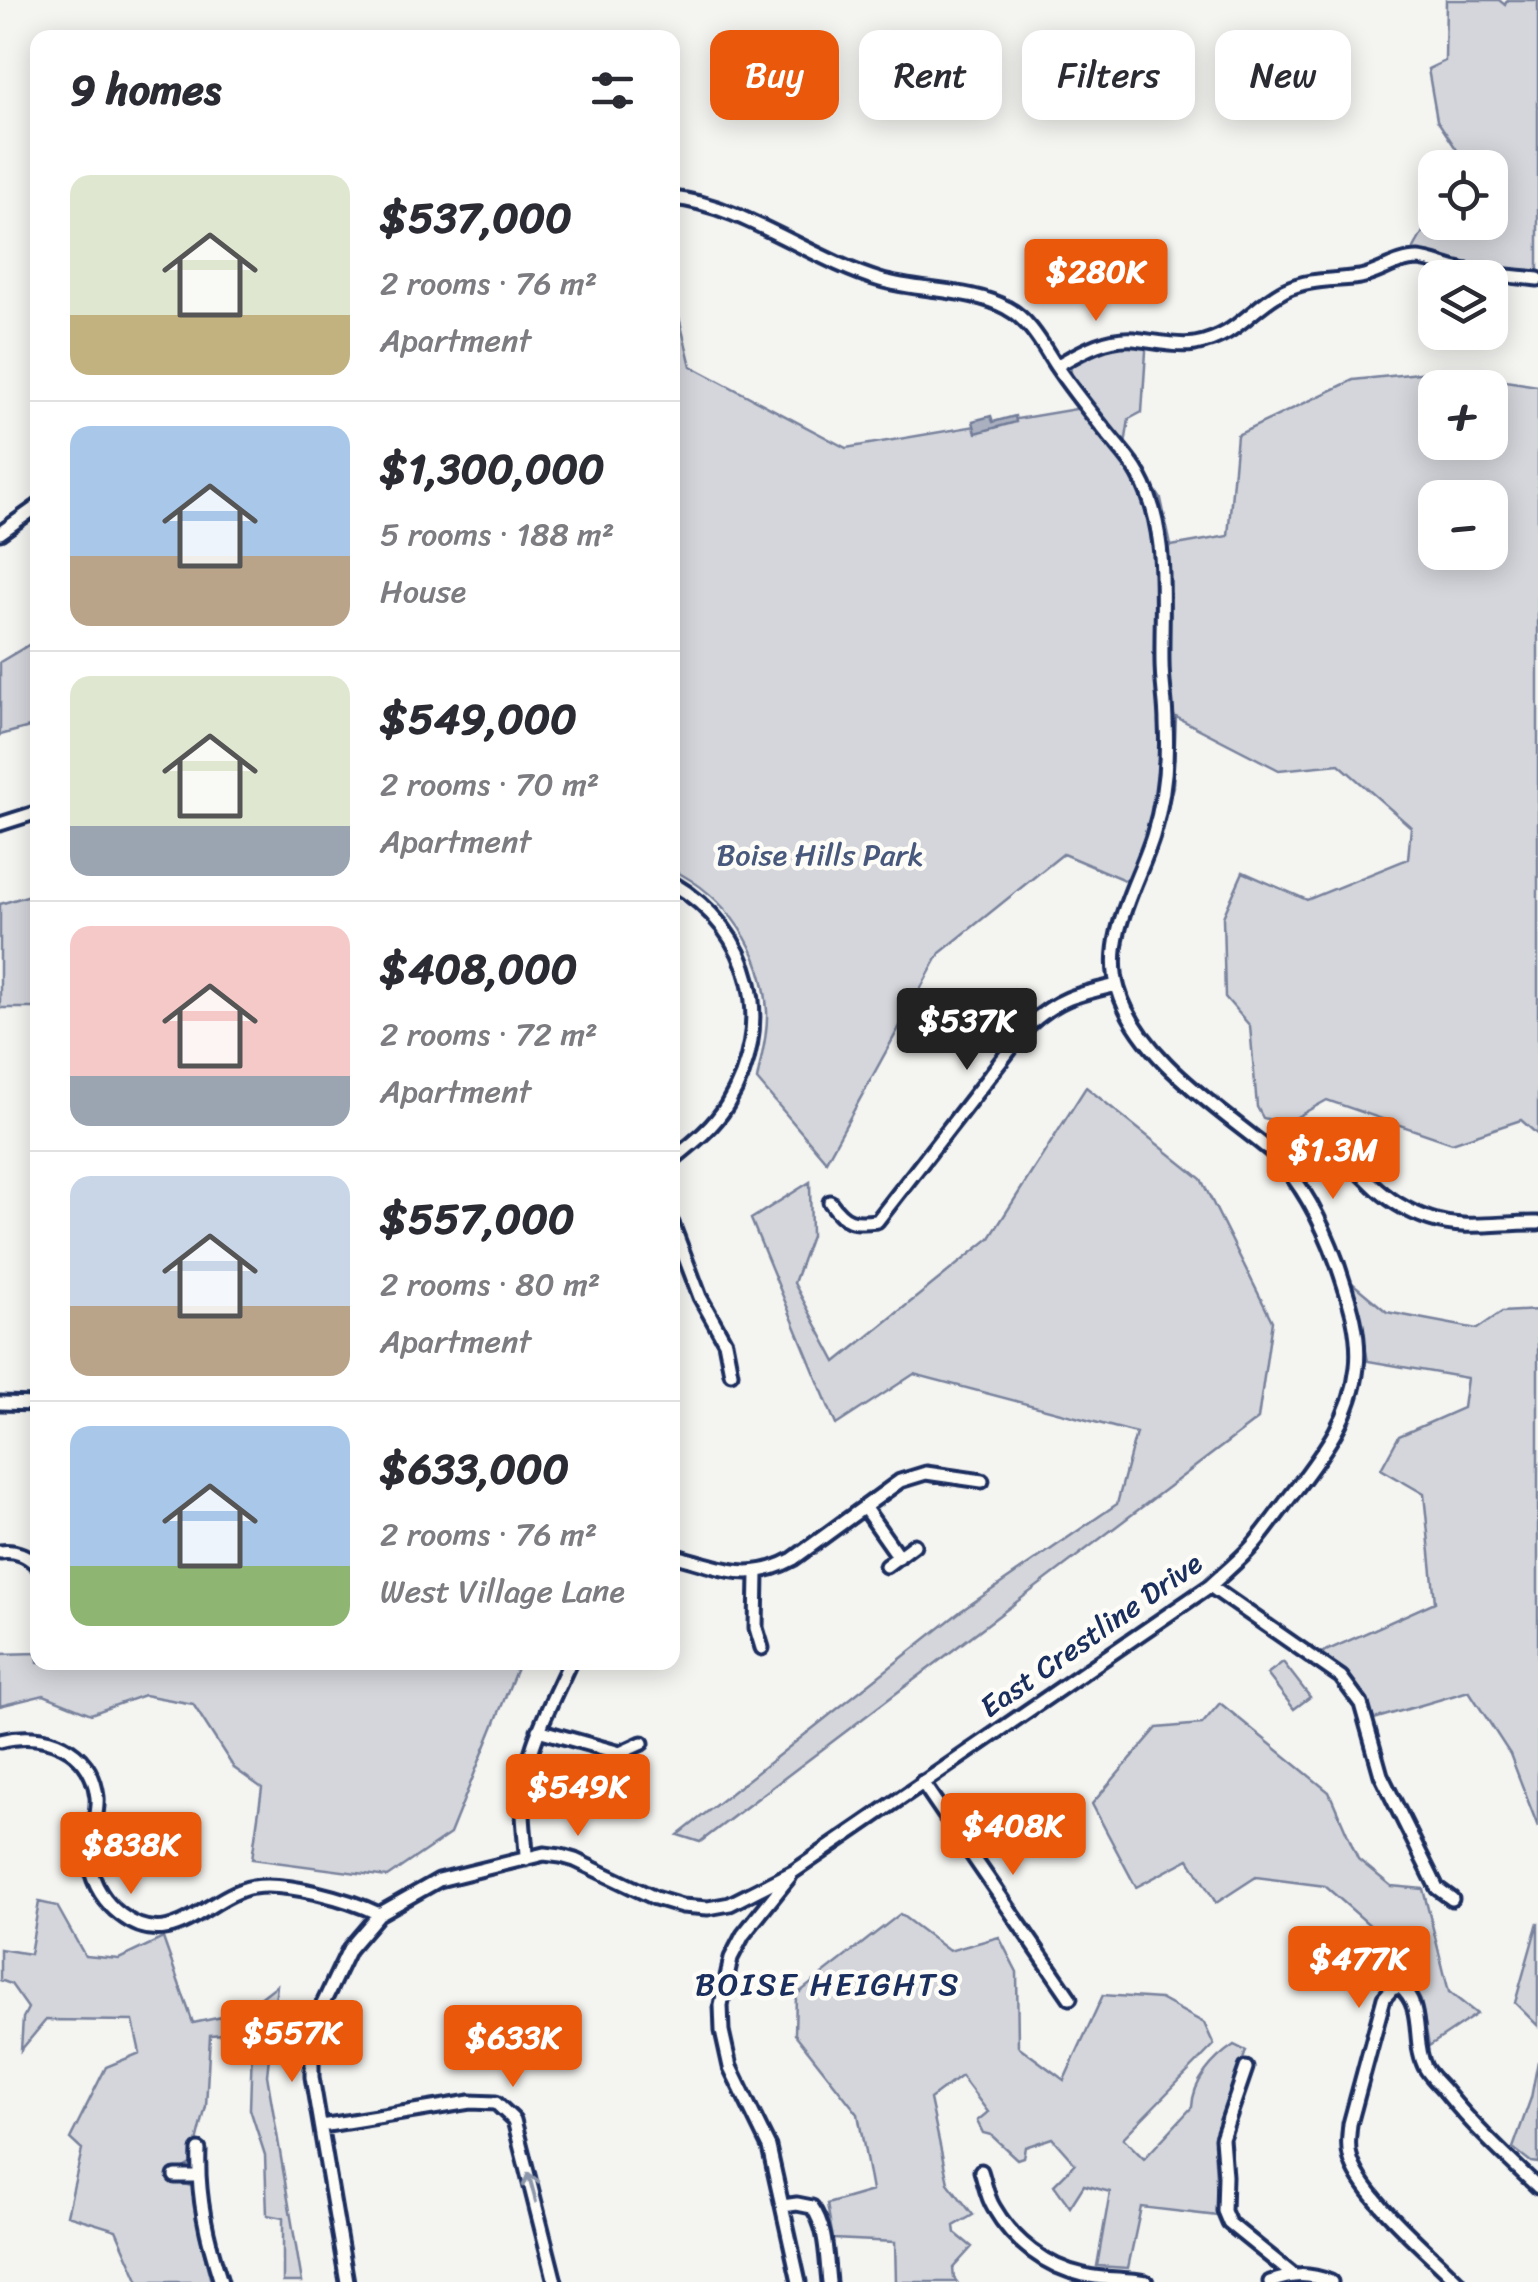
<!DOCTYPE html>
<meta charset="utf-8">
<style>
body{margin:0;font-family:Sriracha,sans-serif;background:#f7f7f7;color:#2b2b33;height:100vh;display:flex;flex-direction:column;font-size:38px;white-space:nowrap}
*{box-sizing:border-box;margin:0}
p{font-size:32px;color:#7c7c81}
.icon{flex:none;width:55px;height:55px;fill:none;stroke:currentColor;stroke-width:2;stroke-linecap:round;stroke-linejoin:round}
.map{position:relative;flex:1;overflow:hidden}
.drawer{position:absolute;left:30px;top:30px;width:650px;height:1640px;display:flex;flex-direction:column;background:#fff;border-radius:20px;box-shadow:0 5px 25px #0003}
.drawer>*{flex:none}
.guide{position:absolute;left:710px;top:30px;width:678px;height:90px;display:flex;gap:20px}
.buttons{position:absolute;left:1418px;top:150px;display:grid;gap:20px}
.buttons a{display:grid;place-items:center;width:90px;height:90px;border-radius:20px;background:#fff;box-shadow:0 5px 25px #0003;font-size:50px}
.price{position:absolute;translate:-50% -85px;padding:0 22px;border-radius:10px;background:#ea580c;color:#fff;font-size:32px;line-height:65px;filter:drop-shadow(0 2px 5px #0008)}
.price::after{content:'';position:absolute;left:50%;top:60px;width:30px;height:22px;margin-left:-15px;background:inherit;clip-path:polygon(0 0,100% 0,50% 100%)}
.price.current{background:#222;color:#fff}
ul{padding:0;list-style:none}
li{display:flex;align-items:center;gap:30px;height:250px;padding:0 40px}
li+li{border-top:2px solid #e1e1e2}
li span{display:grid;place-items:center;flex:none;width:280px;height:200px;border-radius:20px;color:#555}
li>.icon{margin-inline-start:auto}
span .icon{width:120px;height:120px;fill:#fffc;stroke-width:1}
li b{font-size:42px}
h2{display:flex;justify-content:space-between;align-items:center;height:120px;padding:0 40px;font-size:42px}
.chip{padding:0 35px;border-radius:20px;background:#fff;box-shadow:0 5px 25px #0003;font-size:35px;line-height:90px}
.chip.current{background:#ea580c;color:#fff}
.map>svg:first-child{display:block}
.green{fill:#d4d6db;stroke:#78829c;stroke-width:2.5;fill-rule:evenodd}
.water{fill:#aab0bf;stroke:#717c98;stroke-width:2.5}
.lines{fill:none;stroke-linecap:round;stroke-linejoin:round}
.street-casing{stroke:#1b2f5e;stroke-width:19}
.street{stroke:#fdfcf7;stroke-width:11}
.oneway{stroke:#8c96aa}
.labels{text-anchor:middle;stroke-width:9;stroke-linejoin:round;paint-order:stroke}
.park-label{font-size:30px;fill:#49597d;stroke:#fdfcf7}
.street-label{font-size:30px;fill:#1b2f5e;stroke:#fdfcf7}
.neighbourhood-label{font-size:32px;letter-spacing:2.5px;fill:#1b2f5e;stroke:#fdfcf7}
</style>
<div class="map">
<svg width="1538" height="2282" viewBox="0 0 1538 2282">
<rect width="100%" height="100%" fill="#f4f4f1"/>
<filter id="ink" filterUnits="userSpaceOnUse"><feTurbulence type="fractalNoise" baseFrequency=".01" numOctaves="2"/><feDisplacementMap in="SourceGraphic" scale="20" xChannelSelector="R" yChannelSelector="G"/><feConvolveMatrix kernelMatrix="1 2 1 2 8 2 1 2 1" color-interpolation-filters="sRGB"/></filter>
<g filter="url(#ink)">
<path class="green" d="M1446,0H1499L1505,5L1507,0H1538V286L1490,280V278L1465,277L1424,265L1404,266L1435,210V222H1490V168L1459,167L1463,159L1437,120L1428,69L1445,61Z
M672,301H675L691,366L846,448L1076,409L1068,350L1121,333L1147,336L1142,412L1129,419L1125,445L1161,499L1171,546L1228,536L1237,435L1353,380L1438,371L1538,386V1135L1521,1120L1452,1143L1327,1100L1286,1123L1263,1118L1257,1107L1250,1026L1225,997L1223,917L1243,872L1307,900L1408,859L1411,827L1339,764L1279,770L1176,717L1173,787L1141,887L1063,854L940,953L826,1161L757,1080C761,1057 768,1034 767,1011C764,950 726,896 673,870ZM1435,388H1490V442H1435ZM1435,498H1490V552H1435Z
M37,640V725L0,735V662Z
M37,893V1008H0V904Z
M1086,1087L1201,1179L1272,1321L1258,1419L700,1842L678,1835L961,1611L1117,1504L1136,1433L914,1374L836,1425L751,1219L810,1182L811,1236L794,1283L836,1362L990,1238Z
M1351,1282L1387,1312L1477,1329L1502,1312L1538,1310V1827L1510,1754L1469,1691L1374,1719L1353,1683L1321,1653L1435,1602L1424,1494L1381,1469L1399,1436L1463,1408L1467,1378L1368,1361Z
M37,1653L38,1662L519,1663L450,1834L387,1877L252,1859L262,1788L234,1768L193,1704L144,1695L91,1714L44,1695L0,1706V1654Z
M1283,1662L1310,1697L1294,1709L1267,1674Z
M1220,1703L1329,1792L1358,1859L1391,1886L1423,1889L1449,1992L1477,2014L1429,2046L1421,2001L1389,1942L1325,1886L1256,1877L1216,1903L1189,1859L1136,1887L1092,1804L1157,1728L1202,1724Z
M39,1902L57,1906L85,1956L119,1959L163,1938L193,2023L241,2013L277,1985L267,2075L302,2282H283V2218L267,2215L265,2155L250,2109L252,2045L239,2033L210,2035L206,2106L192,2163L175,2173L176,2182L195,2187L200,2236L211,2282H139L116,2230L67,2215L82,2150L70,2139L106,2067L140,2053L133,2021L46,2020L21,2050L23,2018L28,2008L11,1984L0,1980V1949L30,1954Z
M900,1914L949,1951L999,1937L1017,1972L1018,2046L1064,2080L1103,1995L1160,1999L1204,2023L1214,2045L1123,2138L1144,2159L1192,2107C1193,2081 1213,2059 1234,2045L1246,2051L1214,2143L1218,2216L1141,2207L1128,2268L1097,2266L1110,2192L1084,2185L1070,2207L1054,2185L1075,2164L1052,2138L1025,2147L1023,2157L1017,2159L991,2135L983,2133L977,2121L988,2112L961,2076L930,2099L948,2183L973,2215L954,2226L955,2233L972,2247L953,2268L954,2278L957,2282H896L895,2242L833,2239L827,2204L872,2191L858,2114L795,2034L796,1995Z
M1538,1922V2026L1515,2003Z
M1538,2061V2163L1531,2162L1513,2148L1531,2098Z"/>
<path class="water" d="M991,416L993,422L1015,416L1016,422L976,433L973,421Z"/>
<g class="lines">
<g class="street-casing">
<path id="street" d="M672,198C741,204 812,260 880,280C920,292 971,288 1007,308C1030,320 1043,346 1056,366C1081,352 1105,337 1134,339C1154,341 1175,347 1195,344C1238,336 1250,308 1285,290C1310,278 1333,281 1360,277C1380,273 1397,259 1418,259C1433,260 1448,268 1462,270C1487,275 1513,276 1538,279
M0,533L38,506
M0,824L38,812
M672,883C754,931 776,1024 727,1105C714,1127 692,1144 672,1160
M1272,1152C1327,1128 1334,1148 1371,1183C1387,1199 1409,1212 1430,1219C1465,1231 1502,1222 1538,1223
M830,1202C845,1223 853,1224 877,1221L1029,1025C1058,998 1078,994 1117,985
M672,1223L700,1297L725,1342L731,1373
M0,1403L38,1404
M864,1507L899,1557
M0,1552C16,1550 27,1555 38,1566
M672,1555C719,1567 748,1584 793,1559L900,1481L926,1473L982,1481
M886,1566L914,1545
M757,1573L756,1628L762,1648
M1210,1586L1341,1677L1361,1704L1381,1775L1437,1888L1452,1899
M538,1730L620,1753L642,1743
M0,1741C44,1730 91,1747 97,1797C99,1820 86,1842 90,1865C93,1885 105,1903 121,1915C173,1955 207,1895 253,1887C287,1882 348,1899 379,1914
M922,1782L1070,1998
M526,1859C526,1843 523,1827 523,1811C521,1757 548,1710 570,1662
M790,1876L743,1935L731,1958L721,2005L722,2031L730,2067L769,2147L799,2282
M1246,2068L1222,2138L1225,2176L1224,2211L1229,2223L1292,2274
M321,2126L470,2102L496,2103L514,2120L555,2282
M199,2150C197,2196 207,2239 221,2282
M981,2171C985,2183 987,2197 994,2208C1013,2241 1046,2267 1084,2275C1104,2280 1126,2278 1146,2282
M175,2176H198
M783,2206L797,2204L812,2207C827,2228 826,2256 829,2282
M347,2282L312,2077V2055L321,2008L349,1949L379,1914L439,1880L544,1854L561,1856L575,1860L655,1898L682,1906L708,1908L730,1904L793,1872L1210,1586C1225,1572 1241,1559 1254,1544C1269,1526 1282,1507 1296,1489C1324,1452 1352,1415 1357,1367C1361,1331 1348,1297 1337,1263C1322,1222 1303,1184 1272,1152C1219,1108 1138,1058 1118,989C1103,936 1138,884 1153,836C1164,800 1168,760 1166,723C1166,703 1162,683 1162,662C1161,602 1170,530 1139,475C1131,460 1118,447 1107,433C1089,411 1072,390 1056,366
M1270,2282C1293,2274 1308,2273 1331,2282
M1458,2282C1429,2252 1359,2195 1350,2156C1347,2145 1349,2135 1350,2124L1384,1998L1392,1989L1400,1987C1425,2007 1412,2041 1425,2067C1430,2076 1439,2084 1445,2091C1473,2126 1505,2156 1538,2187"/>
</g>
<use href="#street" class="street"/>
</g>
<defs><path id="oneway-shaft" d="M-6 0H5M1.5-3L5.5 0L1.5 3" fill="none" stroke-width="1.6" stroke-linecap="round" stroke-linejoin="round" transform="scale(2.5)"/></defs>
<use class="oneway" href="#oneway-shaft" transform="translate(532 2187) rotate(-105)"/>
</g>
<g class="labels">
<g class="park-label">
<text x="820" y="865">Boise Hills Park</text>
</g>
<g class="street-label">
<text transform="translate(1091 1635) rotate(-35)" y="10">East Crestline Drive</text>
</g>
<g class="neighbourhood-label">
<text x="828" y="1995">BOISE HEIGHTS</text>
</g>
</g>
</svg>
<div class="buttons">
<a><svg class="icon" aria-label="locate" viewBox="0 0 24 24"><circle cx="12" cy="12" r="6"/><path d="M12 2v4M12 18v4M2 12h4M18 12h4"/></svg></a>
<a><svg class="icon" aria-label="layers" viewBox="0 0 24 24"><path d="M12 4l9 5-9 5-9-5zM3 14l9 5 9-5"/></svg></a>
<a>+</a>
<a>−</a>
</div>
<b class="price" style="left:1096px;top:324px">$280K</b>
<b class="price current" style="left:967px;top:1073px">$537K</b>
<b class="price" style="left:1333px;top:1202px">$1.3M</b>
<b class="price" style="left:578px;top:1839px">$549K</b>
<b class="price" style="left:1013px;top:1878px">$408K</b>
<b class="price" style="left:131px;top:1897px">$838K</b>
<b class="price" style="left:1359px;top:2011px">$477K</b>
<b class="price" style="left:292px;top:2085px">$557K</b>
<b class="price" style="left:513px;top:2090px">$633K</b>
<div class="guide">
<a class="chip current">Buy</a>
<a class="chip">Rent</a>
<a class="chip">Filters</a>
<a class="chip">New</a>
</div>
<section class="drawer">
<h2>9 homes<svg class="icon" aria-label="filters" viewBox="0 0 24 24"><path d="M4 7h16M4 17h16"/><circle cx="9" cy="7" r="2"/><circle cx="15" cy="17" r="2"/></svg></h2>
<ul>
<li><span style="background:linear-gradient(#dfe7d0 70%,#c2b280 0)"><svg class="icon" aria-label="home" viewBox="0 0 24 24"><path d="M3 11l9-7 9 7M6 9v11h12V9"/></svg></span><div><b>$537,000</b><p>2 rooms · 76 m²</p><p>Apartment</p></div></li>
<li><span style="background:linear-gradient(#a9c7e8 65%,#b9a48a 0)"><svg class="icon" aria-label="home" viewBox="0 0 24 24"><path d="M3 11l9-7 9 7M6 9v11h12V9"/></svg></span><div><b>$1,300,000</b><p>5 rooms · 188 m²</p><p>House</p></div></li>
<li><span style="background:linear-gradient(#dfe7d0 75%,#9aa5b1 0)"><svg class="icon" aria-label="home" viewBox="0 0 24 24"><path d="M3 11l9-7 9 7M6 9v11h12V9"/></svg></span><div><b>$549,000</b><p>2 rooms · 70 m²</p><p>Apartment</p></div></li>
<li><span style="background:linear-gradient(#f6c9c9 75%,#9aa5b1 0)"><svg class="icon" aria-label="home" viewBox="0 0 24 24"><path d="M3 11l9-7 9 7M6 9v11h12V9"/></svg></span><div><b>$408,000</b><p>2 rooms · 72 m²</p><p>Apartment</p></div></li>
<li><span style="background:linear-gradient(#c9d6e8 65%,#b9a48a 0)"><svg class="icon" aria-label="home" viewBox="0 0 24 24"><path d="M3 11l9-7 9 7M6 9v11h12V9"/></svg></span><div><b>$557,000</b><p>2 rooms · 80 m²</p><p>Apartment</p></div></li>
<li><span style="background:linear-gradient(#a9c7e8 70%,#8fb573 0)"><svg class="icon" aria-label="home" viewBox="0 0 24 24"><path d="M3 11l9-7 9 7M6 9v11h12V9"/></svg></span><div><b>$633,000</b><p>2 rooms · 76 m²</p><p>West Village Lane</p></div></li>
</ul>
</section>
</div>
